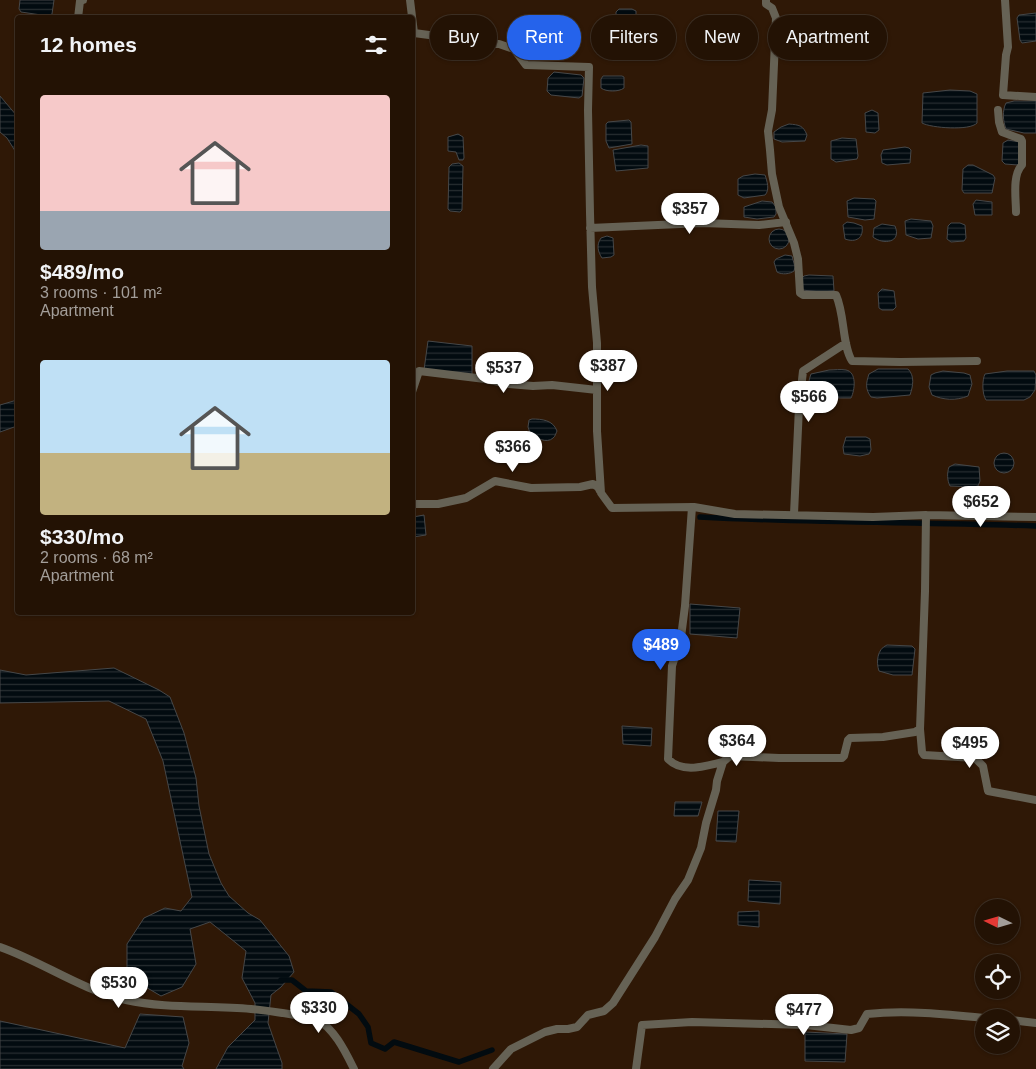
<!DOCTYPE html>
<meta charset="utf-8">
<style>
body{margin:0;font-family:Helvetica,sans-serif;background:#2f2013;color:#f1f3f6;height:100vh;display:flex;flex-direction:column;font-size:19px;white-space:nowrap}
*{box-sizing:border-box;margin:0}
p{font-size:16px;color:#a39e9a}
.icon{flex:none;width:28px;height:28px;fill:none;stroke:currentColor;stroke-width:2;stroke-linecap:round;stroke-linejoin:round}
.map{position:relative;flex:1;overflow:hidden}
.panel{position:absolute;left:15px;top:15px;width:400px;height:600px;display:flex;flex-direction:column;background:#231204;border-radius:5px;box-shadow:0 1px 4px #0004,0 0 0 1px #403226}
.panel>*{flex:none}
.top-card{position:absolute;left:430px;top:15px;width:475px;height:45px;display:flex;gap:10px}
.needle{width:32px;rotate:275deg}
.fabs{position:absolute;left:975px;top:899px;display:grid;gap:10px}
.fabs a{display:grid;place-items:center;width:45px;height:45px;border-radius:50%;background:#231204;box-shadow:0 1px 4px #0004,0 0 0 1px #403226;font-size:25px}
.price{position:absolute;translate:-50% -42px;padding:0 11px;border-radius:18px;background:#fff;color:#222;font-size:16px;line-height:32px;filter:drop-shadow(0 1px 2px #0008)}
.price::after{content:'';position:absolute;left:50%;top:30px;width:15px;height:11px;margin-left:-8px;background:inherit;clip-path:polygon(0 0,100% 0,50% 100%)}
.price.on{background:#2563eb;color:#fff}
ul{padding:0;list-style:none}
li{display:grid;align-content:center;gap:10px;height:265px;padding:0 25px}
li span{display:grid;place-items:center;height:155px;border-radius:5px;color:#555}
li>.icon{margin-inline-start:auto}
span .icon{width:90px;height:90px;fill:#fffc;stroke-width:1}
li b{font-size:21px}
h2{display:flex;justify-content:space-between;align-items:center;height:60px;padding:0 25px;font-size:21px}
.pill{padding:0 18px;border-radius:22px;background:#231204;box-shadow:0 1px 4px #0004,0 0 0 1px #403226;font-size:18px;line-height:45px}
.pill.on{background:#2563eb;color:#fff}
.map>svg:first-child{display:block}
.water{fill:url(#water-rules);stroke:#464748}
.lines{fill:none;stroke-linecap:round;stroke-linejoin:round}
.canal{stroke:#020b10;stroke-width:5.5}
.minor{stroke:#666255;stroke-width:8}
</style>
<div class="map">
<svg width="1036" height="1069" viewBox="0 0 1036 1069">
<defs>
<pattern id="water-rules" width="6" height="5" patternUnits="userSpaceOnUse" patternTransform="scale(1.25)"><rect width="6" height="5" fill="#020b10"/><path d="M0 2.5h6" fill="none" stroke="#272e31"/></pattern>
</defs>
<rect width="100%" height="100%" fill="#2f1806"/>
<path class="water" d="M20,0H54L52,14L48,16L21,12L19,9Z
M619,9H632L636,11V23L633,26L620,27L616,24V12Z
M1036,13V41L1022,43L1020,40L1017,18L1019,15Z
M486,21L489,23L486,39L482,40L464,38V26L468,22Z
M554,72L581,75L584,78L582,96L579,98L551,95L547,91L548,78Z
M603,76H622L624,77V88C619,92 606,92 601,88V79Z
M950,90L970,91L977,94V123C970,131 931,128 922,123L923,93Z
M0,96L17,116V154L7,138L0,132Z
M1014,101H1036V133H1024L1006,129C1003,121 1002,111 1006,103Z
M872,110L878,113L879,130L875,133L866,132L865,113Z
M629,120L631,122L632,144L609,148L606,141V124L608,122Z
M789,124C799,125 803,125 807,135L805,141L782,142L774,139V132L781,127Z
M458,134L463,137L464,158L463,160H459L456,152L448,151V137Z
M842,138L856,139L858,156L857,159L836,162L831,159V141Z
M1008,140L1020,142V163L1018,165L1005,164L1002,161L1003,143Z
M641,145L648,146V168L616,171L613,150Z
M905,147L909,148L911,150L910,163L887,165L882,163L881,155L883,150Z
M459,163L463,166L462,210L460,212L450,211L448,209L449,167L452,164Z
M968,165H973L993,175L995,178L992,193H964L962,190L963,169Z
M755,174L765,175C767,181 770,190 765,195L744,198L738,195V179L743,176Z
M854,198L874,199L876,201L874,219L865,220L848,217L847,201Z
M976,200L992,202V215H975L973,204Z
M762,201L772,202L776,207V214L774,217L757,219L744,217V207Z
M911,219L931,221L933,226L931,238L918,239L906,235L905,221Z
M847,222L854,223L862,226C864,238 856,243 845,239L843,225Z
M951,223H960L965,225L966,238L964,241L951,242L947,239L948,226Z
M882,224L895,226C902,243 883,245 873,237L874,228Z
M769 239a10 10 0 1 1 20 0a10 10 0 1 1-20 0Z
M607,236L613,238L614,255L611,257L602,258C598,252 596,245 601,238Z
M785,255L792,256L795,267L794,271C790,274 782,275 777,272L774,262L776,259Z
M809,275L833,276L834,291L821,292L802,290L801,279L804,276Z
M882,289L894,291L896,307L893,310H882L879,308L878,293Z
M428,341L472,346V376L424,370Z
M878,369H908C915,376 913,386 910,395L877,398L871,397C865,389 866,383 869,374Z
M829,370C834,370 841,369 846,370C857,372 855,390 851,398H814C807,391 808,382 811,374Z
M943,371L964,373L970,375L972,384L968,396C956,401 943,400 932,395L929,387L931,375L935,373Z
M1007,371H1034L1036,375L1035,390L1030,397L1024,400H986C982,394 982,380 985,374Z
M17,400V426L0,432V405Z
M532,419C542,419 553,420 557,431C556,433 555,437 553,438C547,444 535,438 530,433L528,427L529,420Z
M846,437H866L870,439L871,450L869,454L860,456L844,454L843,447Z
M994 463a10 10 0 1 1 20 0a10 10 0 1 1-20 0Z
M955,464L979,467L980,481L978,486L973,487L950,486C947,480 947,473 949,467Z
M424,515L426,535L413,537V517Z
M690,604L740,608L737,638L690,634Z
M887,645L912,646L915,649L912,675H893L879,671C876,662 877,649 887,645Z
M114,668L159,690L170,697L184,733L196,778L199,806L209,854L221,883L229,896L248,913L260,920L289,956L294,972L281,987L271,995L268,1023L282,1063V1069H216L228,1047L255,1020V1003L242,978L246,951L210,922L190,929L196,964L182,987L161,996L127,976V944L144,918L165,908L181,911L192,897L163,761L146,719L109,701L0,703V670L26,675Z
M622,726L652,728L651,746L623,744Z
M675,802H702L698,816H674Z
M718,811H739L736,842L716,841Z
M749,880L781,882L780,904L748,901Z
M759,911V927L738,925V912Z
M140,1014L183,1017L189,1043L182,1066L184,1069H0V1021L125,1048Z
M805,1032L847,1034L845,1062L805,1061Z"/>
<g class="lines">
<path class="canal" d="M700,517C812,523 924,522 1036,526
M281,980H292L306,991L331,992L359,1014L368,1027L371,1043L385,1049L394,1042L459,1062L492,1050"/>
<path class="minor" d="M410,0L414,33L459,39L477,44H499L514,49L526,65L589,67L588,110L590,213L592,287L597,343V431L601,493L612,508L694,507L735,514L873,517L926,515L925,591L920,729L915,732L883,737L850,738L848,740L844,756L842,758H779L730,756L723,762L717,781L716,790L706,823L701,848L688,880L675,899L655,937L613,1003L604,1011L588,1015L577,1027L568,1029H557L545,1032L511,1049L493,1069
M766,0V4L772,8L776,18L772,110L768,131L770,150L772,174L779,207L794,243L798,259L800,293L803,295H836C845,315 842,345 852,361L900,362L977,361
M1005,0L1008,47L1006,55L1003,95L1036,97
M78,18L80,1L83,0
M998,110L999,122L1002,132L1021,139L1022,141V165C1012,175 1016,199 1016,212
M590,228L703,223L759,225L786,222
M412,392L419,371L485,379L509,384L533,386L552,385L597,390
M412,504H438L466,498L495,481L531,488L580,487L593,484L598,487L600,491
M692,507L685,606L681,637L672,666L668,759C683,774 705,766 723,762
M794,514L799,407L803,371L846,343
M926,515L1036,517
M920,729L922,752L924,755L975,758L983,766L988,791L1036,800
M0,947C43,962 81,990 126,1000C167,1009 210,1005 251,1009C273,1011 294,1015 315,1018C334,1028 345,1051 354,1069
M1011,1020L1036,1023
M636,1069L642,1025L692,1022L806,1025L851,1030L859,1028L867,1014C905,1010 945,1014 984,1018"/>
</g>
</svg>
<div class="fabs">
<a><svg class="needle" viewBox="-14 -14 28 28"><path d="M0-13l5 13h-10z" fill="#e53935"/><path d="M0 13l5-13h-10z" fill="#a39e9a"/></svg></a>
<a><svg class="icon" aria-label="locate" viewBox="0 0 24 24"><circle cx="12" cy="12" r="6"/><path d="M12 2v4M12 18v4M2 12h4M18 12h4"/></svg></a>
<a><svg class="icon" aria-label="layers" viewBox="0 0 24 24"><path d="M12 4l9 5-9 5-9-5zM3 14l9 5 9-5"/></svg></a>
</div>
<b class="price" style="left:690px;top:235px">$357</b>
<b class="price" style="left:608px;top:392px">$387</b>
<b class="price" style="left:504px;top:394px">$537</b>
<b class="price" style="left:809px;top:423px">$566</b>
<b class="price" style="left:513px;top:473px">$366</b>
<b class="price" style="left:981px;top:528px">$652</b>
<b class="price on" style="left:661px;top:671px">$489</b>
<b class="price" style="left:737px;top:767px">$364</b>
<b class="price" style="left:970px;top:769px">$495</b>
<b class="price" style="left:119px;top:1009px">$530</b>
<b class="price" style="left:319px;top:1034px">$330</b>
<b class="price" style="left:804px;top:1036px">$477</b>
<div class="top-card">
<a class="pill">Buy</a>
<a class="pill on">Rent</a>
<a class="pill">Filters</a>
<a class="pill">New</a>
<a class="pill">Apartment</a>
</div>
<section class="panel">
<h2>12 homes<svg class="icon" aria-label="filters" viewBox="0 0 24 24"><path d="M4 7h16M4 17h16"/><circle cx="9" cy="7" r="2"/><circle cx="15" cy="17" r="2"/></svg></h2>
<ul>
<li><span style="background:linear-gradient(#f6c9c9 75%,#9aa5b1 0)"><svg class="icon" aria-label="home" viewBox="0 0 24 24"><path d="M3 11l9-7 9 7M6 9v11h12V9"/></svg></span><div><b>$489/mo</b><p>3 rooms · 101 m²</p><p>Apartment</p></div></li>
<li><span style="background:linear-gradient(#bfe0f5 60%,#c2b280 0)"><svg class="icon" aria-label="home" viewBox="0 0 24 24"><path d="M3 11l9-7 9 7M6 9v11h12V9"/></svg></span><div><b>$330/mo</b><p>2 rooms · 68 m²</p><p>Apartment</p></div></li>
</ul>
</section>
</div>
